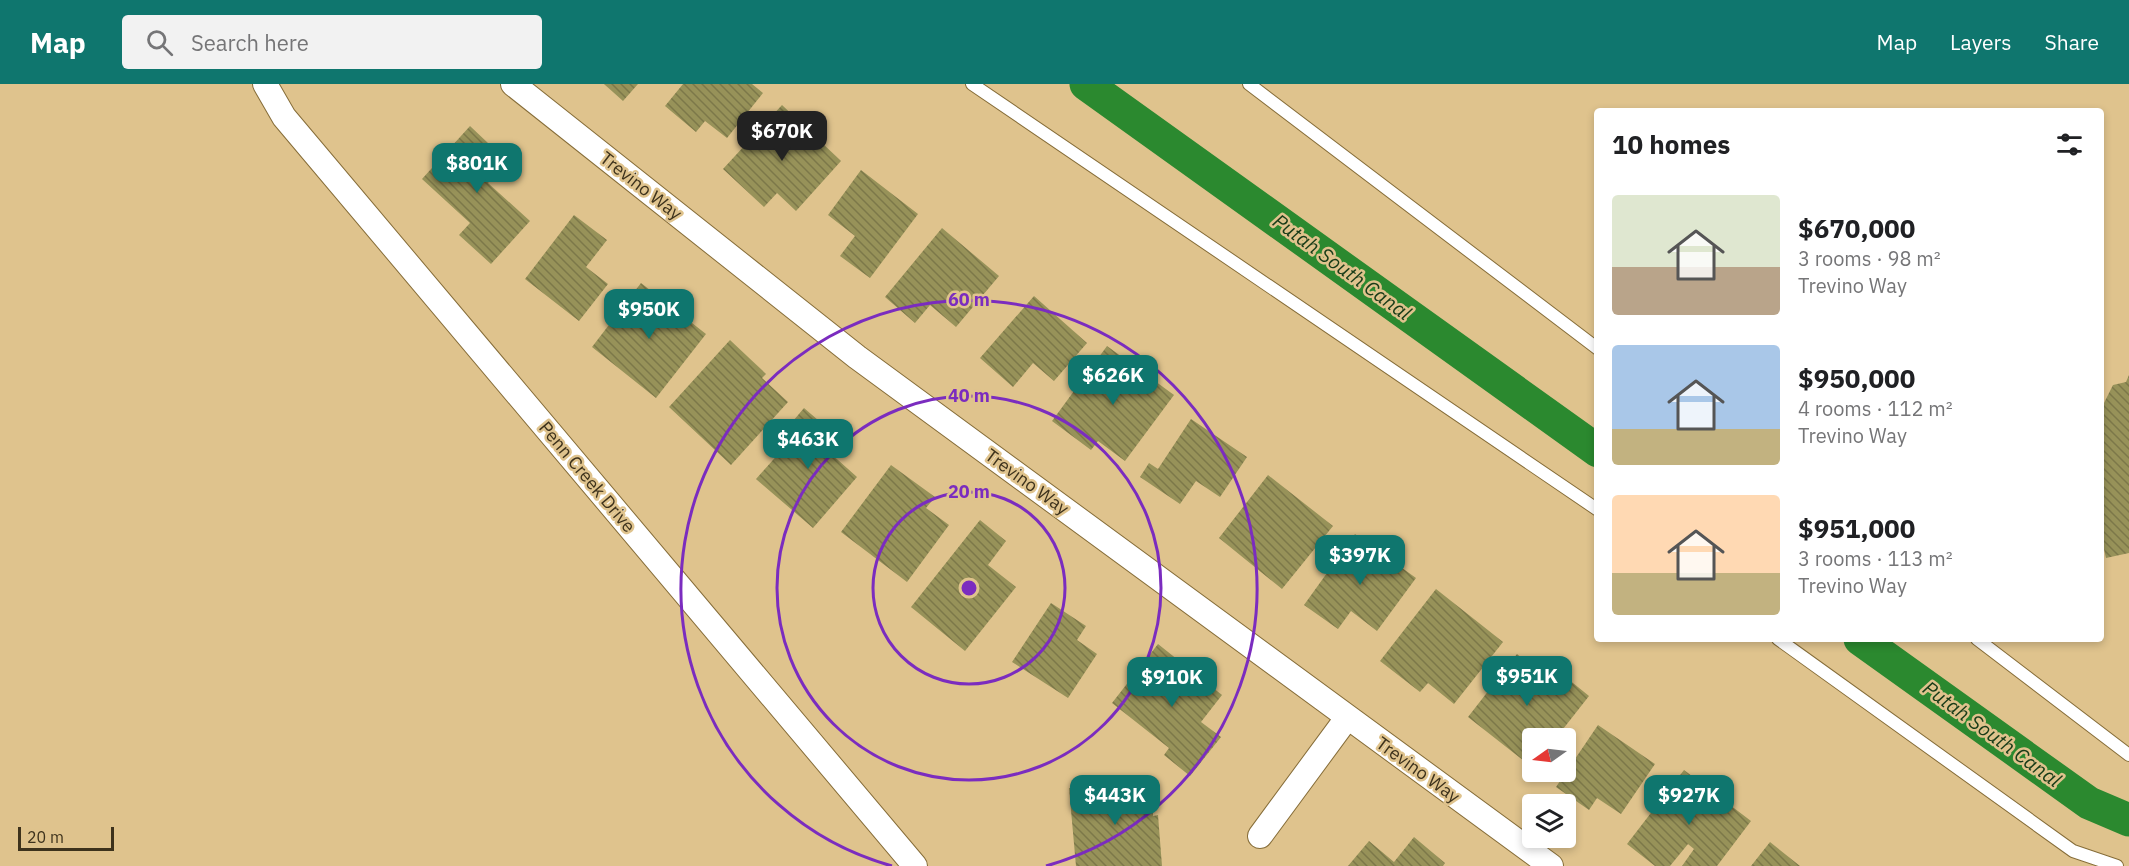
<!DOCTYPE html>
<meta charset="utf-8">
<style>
body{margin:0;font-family:"IBM Plex Sans",sans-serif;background:#f2f2f2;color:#202124;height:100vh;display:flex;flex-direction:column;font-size:22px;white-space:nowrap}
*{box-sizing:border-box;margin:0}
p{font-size:20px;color:#757577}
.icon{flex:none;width:33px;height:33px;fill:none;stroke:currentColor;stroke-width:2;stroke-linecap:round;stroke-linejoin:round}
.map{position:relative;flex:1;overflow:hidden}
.panel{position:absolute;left:1594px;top:24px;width:510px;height:534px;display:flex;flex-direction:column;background:#fff;border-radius:6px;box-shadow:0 3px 9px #0003}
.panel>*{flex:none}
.needle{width:39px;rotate:256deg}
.controls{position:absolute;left:1522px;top:644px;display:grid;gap:12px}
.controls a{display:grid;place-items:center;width:54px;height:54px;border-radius:6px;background:#fff;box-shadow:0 3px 9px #0003;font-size:30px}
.scale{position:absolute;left:18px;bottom:15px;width:96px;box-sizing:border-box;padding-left:6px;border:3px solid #3d321c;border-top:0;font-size:16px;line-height:21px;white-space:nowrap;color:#3d321c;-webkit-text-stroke:4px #dfc38d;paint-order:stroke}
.price{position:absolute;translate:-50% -51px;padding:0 14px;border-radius:12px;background:#0f766e;color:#fff;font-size:20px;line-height:39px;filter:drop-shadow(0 2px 3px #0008)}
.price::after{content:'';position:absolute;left:50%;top:36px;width:18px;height:14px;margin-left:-9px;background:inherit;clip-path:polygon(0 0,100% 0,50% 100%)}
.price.active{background:#222;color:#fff}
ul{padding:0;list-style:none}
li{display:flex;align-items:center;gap:18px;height:150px;padding:0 18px}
li span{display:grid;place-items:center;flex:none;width:168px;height:120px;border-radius:6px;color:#555}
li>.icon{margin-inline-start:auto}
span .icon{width:72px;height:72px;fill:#fffc;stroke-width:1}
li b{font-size:26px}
h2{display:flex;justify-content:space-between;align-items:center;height:72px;padding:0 18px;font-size:26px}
header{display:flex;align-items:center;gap:36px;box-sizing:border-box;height:84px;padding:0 30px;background:#0f766e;color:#fff}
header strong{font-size:28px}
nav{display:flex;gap:33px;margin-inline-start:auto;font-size:21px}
.search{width:420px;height:54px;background:#f2f2f2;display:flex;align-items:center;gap:15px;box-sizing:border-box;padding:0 21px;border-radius:6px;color:#757577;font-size:22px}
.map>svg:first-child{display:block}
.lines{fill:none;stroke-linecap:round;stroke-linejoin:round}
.canal{stroke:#2b892f;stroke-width:33}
.building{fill:url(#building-back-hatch)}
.lane-casing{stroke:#866d39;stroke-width:14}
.street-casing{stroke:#866d39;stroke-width:26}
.lane{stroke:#fff;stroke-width:12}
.street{stroke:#fff;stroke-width:24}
.ring{fill:none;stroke:#7b2cbf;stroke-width:3}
.labels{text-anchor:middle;stroke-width:5;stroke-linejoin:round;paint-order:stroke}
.street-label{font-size:18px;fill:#3d321c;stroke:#dfc38d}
.water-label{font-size:20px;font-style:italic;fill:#183c18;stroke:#dfc38d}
.centre{fill:#7b2cbf;stroke:#dfc38d;stroke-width:3}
.ring-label{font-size:18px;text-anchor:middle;font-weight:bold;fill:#7b2cbf;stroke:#dfc38d;stroke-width:5;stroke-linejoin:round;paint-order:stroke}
</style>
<header>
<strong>Map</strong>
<div class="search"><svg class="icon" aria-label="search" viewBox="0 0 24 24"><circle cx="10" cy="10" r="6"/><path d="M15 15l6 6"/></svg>Search here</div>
<nav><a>Map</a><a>Layers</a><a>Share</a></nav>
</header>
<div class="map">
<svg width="2129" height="782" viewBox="0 0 2129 782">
<defs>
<pattern id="building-back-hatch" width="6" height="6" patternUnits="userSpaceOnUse" patternTransform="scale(1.5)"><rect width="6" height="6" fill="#979259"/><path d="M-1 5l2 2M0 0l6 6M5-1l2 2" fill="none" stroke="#7c7849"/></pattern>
</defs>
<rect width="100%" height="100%" fill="#dfc38d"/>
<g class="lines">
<path class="canal" d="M1086,0L1598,367
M1860,555L2089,719L2129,736"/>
</g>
<path class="building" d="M604,0H638L623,17Z
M683,0H752L763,9L727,54L705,37L696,48L665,22Z
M782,21L841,77L796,127L777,109L764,123L723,85Z
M470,42L507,77L488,99L530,137L491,180L459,151L470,139L422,95Z
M861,86L918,130L870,194L840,172L855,152L828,131Z
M574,131L607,156L586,183L608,200L579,237L525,195Z
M942,144L999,192L956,243L930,221L915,239L885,213Z
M641,199L706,250L656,314L592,263Z
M1034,212L1087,259L1054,297L1033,279L1013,303L980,274Z
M730,256L766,290L762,294L788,318L731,381L669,323Z
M1107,262L1174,311L1125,377L1098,357L1091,366L1052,337Z
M2129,291V469L2106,474L2102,456V323L2113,301L2126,298Z
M804,324L840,355L829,368L857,393L813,444L756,395L790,357L782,350Z
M1191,335L1247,373L1220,413L1196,397L1180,420L1140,393L1149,379L1158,385Z
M891,381L935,413L926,424L949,441L907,498L841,448Z
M1268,391L1333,442L1282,505L1219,454Z
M980,436L1006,457L988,481L1016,503L965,567L911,523Z
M1355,450L1416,494L1377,547L1351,527L1338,545L1304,521Z
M1436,505L1503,558L1454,620L1428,599L1420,608L1380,577Z
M1051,519L1086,542L1077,556L1097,570L1068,614L1012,578Z
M1158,560L1222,611L1201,638L1221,653L1190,692L1164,671L1169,664L1112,619Z
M1517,570L1549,596L1557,586L1589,612L1556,654H1533V684L1468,633Z
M1598,641L1655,680L1621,730L1597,714L1589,726L1556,703Z
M1684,686L1751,737L1717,782H1682L1694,765L1688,760L1670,782H1655L1627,760Z
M1151,698L1153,732L1158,731L1162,782H1076L1069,704Z
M1414,753L1445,779L1443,782H1348L1369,757L1394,778Z
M1770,758L1800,782H1751Z"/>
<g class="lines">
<g class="lane-casing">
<path id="lane" d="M972,0L1598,426
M1249,0L1598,265
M1778,555L2073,767L2117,782
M1977,555L2129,671"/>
</g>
<g class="street-casing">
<path id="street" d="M265,0L284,33L915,782
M513,0L857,273L1551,782
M1260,752L1347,634"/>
</g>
<use href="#lane" class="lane"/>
<use href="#street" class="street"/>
</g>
<g class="ring">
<circle cx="969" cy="504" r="96"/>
<circle cx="969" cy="504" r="192"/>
<path d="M892 782A288 288 0 1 1 1046 782"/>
</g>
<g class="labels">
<g class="street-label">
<text transform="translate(641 102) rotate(38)" y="6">Trevino Way</text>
<text transform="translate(587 393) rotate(50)" y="6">Penn Creek Drive</text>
<text transform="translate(1027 398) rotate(36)" y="6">Trevino Way</text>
<text transform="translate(1418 686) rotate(36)" y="6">Trevino Way</text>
</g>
<g class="water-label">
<text transform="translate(1342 183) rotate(36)" y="7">Putah South Canal</text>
<text transform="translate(1992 650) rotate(36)" y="7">Putah South Canal</text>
</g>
</g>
<circle cx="969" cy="504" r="9" class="centre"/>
<g class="ring-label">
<text x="969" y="222">60 m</text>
<text x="969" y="318">40 m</text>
<text x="969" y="414">20 m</text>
</g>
</svg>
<div class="controls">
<a><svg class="needle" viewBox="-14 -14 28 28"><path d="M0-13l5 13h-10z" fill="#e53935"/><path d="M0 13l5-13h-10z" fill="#757577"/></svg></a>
<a><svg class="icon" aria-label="layers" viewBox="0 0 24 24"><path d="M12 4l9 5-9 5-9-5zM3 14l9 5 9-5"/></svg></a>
</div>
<div class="scale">20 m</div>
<b class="price active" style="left:782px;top:78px">$670K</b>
<b class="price" style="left:477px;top:110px">$801K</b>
<b class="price" style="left:649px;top:256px">$950K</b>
<b class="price" style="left:1113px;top:322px">$626K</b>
<b class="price" style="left:808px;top:386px">$463K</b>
<b class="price" style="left:1360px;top:502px">$397K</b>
<b class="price" style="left:1527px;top:623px">$951K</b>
<b class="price" style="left:1172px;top:624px">$910K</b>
<b class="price" style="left:1115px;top:742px">$443K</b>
<b class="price" style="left:1689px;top:742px">$927K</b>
<section class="panel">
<h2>10 homes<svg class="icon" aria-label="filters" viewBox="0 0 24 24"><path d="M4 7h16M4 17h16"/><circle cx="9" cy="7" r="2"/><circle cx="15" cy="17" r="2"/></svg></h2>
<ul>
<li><span style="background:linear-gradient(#dfe7d0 60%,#b9a48a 0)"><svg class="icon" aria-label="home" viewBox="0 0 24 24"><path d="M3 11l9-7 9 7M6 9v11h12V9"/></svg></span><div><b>$670,000</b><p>3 rooms · 98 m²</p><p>Trevino Way</p></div></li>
<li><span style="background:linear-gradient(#a9c7e8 70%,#c2b280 0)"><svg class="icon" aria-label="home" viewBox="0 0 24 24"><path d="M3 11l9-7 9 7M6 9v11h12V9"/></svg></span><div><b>$950,000</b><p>4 rooms · 112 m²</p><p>Trevino Way</p></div></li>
<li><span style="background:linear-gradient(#ffd9b3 65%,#c2b280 0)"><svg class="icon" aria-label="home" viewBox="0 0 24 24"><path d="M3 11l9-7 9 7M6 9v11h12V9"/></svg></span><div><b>$951,000</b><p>3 rooms · 113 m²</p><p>Trevino Way</p></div></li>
</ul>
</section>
</div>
